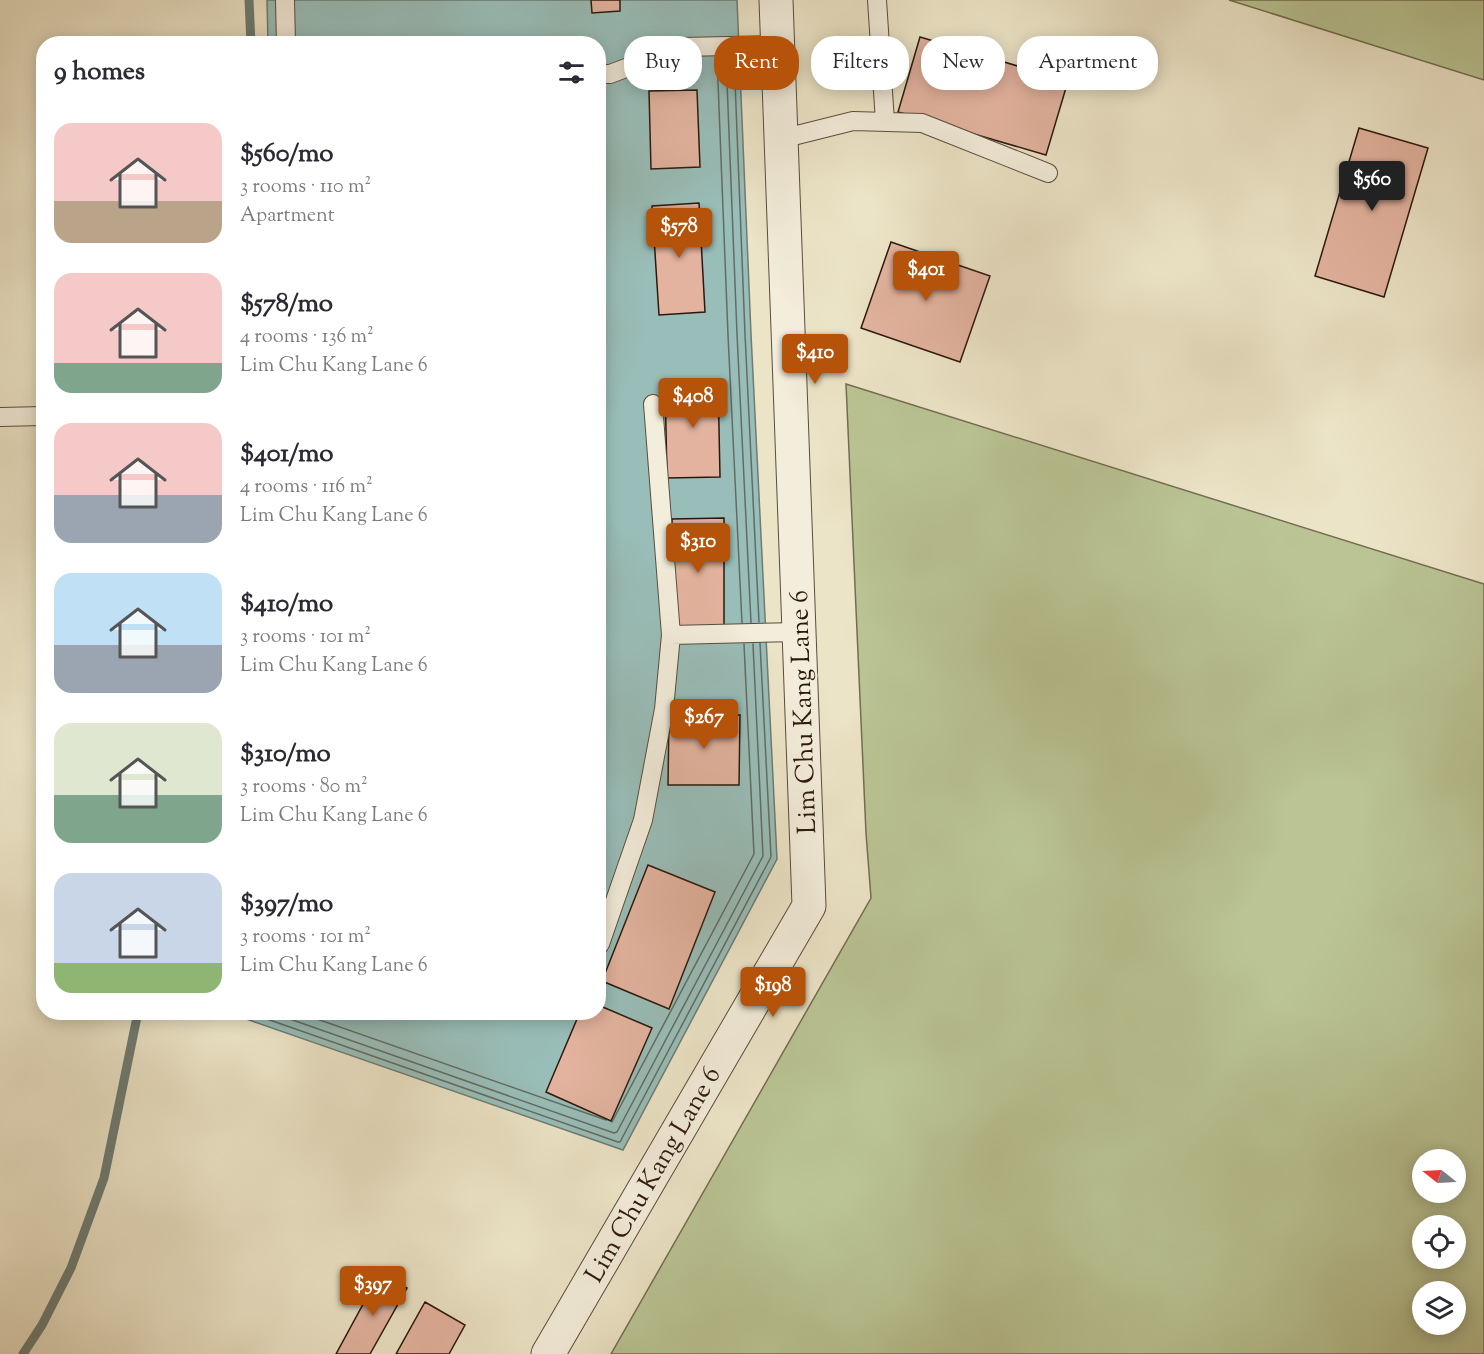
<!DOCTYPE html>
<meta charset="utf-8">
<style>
body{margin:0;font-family:"Sorts Mill Goudy",serif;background:#f7f7f7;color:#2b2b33;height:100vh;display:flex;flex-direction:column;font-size:22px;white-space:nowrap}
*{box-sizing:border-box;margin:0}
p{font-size:20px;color:#7c7c81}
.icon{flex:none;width:33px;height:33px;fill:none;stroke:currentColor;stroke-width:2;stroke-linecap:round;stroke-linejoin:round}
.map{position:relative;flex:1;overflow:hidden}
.drawer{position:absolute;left:36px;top:36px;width:570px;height:984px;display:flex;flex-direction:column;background:#fff;border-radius:24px;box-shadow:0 3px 15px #0003}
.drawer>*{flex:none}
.banner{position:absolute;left:624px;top:36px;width:570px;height:54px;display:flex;gap:12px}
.needle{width:39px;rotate:288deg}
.buttons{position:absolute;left:1412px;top:1149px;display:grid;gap:12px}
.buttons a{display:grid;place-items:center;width:54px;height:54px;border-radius:50%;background:#fff;box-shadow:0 3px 15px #0003;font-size:30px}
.price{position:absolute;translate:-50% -51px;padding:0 14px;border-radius:6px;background:#b45309;color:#fff;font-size:20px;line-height:39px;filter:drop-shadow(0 2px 3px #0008)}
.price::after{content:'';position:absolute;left:50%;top:36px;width:18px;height:14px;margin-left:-9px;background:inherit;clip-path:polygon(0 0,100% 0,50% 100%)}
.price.active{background:#222;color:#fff}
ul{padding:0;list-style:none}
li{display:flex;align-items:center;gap:18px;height:150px;padding:0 18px}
li span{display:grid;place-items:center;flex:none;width:168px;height:120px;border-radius:18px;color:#555}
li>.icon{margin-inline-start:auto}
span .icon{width:72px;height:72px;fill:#fffc;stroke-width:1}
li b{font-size:26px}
h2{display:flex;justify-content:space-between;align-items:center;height:72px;padding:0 18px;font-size:26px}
.tag{padding:0 21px;border-radius:24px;background:#fff;box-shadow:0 3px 15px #0003;font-size:21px;line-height:54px}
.tag.active{background:#b45309;color:#fff}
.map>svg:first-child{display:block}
.green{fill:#bac494;stroke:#736e50;stroke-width:1.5;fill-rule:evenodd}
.water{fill:#99beb9;stroke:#6d7c74;stroke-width:1.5}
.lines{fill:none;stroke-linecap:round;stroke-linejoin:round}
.shore{stroke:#626c63;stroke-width:1.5}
.stream{stroke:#6d7c74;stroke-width:9}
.building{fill:#e3b39f;stroke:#2c190d;stroke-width:1.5}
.lane-casing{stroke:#5c4c3c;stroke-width:20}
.street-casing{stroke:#5c4c3c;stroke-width:35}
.lane{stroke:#f3eddb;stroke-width:18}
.street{stroke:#f3eddb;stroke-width:33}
.labels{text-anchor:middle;stroke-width:4.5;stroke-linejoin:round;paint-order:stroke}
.street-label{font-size:26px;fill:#2c190d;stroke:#f3eddb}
</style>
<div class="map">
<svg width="1484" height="1354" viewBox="0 0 1484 1354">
<rect width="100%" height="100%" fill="#ece4c7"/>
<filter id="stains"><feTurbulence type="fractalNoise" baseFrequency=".00333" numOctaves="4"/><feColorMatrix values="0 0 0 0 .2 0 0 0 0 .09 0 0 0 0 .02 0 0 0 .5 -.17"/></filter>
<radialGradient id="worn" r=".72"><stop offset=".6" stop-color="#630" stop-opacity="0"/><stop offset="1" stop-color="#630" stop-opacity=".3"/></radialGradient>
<path class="green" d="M1229,0H1484V80Z
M846,384L1484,584V1354H611L871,898L866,833ZM1422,1160H1455V1192H1422ZM1422,1226H1455V1258H1422ZM1422,1292H1455V1324H1422Z"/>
<path class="water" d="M267,0H737L751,334L777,859L623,1150L229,1013L598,1012V44L268,43Z"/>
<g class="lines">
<path class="shore" d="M734,56L745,334L759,622
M717,57L728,335L742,623
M726,57L737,334L751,623
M247,1012L618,1142H620L771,857L760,643
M270,1012L614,1133L617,1132L763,856L753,644
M297,1012L606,1120
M612,1122L754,854L744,644"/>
<path class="stream" d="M249,0L251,44
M23,1354L42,1325L71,1268L104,1178L138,1012"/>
</g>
<path class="building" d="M591,0H620V11L592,13Z
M920,37L1068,81L1046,155L898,112Z
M697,90L700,167L651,169L649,91Z
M1359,128L1428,148L1384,297L1315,276Z
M699,203L705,312L659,315L652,206Z
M891,242L990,276L960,362L861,328Z
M718,379L720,477L667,478L665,381Z
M724,518V630L672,629V519Z
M669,715H740L739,785H668Z
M648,865L715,892L669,1009L602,981Z
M598,1005L652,1028L611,1121L546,1092L580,1012H598Z
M380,1273L407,1288L370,1354H336Z
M425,1302L465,1325L449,1354H396Z"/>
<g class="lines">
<g class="lane-casing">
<path id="lane" d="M285,0L286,44
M877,0L885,122
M598,74H610L682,47L777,45
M781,139L853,121L922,123L1048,173
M0,417L44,416
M671,635L799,632
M600,944L643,820L664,709L671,635L653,404"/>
</g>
<g class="street-casing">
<path id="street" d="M548,1354L809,906L776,0"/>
</g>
<use href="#lane" class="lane"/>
<use href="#street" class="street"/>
</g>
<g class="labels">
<g class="street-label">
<text transform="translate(802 712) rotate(-92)" y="9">Lim Chu Kang Lane 6</text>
<text transform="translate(652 1174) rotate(-60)" y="9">Lim Chu Kang Lane 6</text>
</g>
</g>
<rect width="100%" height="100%" filter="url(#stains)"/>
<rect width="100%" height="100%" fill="url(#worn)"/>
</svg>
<div class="buttons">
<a><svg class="needle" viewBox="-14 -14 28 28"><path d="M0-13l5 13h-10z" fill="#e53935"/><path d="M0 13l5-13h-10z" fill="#7c7c81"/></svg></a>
<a><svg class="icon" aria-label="locate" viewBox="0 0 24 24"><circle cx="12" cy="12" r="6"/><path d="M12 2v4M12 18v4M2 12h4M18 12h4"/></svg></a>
<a><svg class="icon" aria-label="layers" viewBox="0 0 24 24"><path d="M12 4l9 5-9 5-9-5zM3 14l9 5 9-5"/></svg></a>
</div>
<b class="price active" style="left:1372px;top:212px">$560</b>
<b class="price" style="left:679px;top:259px">$578</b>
<b class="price" style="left:926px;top:302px">$401</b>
<b class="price" style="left:815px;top:385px">$410</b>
<b class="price" style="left:693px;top:429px">$408</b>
<b class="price" style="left:698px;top:574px">$310</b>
<b class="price" style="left:704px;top:750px">$267</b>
<b class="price" style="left:773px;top:1018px">$198</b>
<b class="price" style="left:373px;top:1317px">$397</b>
<div class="banner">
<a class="tag">Buy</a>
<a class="tag active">Rent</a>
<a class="tag">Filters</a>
<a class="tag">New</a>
<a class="tag">Apartment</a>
</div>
<section class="drawer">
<h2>9 homes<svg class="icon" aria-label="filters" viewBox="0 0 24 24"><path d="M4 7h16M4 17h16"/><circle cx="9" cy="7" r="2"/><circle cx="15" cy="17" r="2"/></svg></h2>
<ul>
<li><span style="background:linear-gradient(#f6c9c9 65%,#b9a48a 0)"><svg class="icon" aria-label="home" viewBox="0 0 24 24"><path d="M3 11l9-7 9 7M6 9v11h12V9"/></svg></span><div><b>$560/mo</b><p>3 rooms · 110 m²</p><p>Apartment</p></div></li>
<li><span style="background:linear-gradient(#f6c9c9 75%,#7fa58c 0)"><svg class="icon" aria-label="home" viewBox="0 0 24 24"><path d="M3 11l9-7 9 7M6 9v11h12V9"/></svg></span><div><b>$578/mo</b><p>4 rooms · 136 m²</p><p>Lim Chu Kang Lane 6</p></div></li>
<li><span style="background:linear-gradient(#f6c9c9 60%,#9aa5b1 0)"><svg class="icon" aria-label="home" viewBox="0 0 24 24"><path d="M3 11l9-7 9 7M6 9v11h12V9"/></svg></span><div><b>$401/mo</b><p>4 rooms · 116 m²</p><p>Lim Chu Kang Lane 6</p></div></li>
<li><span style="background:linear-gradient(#bfe0f5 60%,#9aa5b1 0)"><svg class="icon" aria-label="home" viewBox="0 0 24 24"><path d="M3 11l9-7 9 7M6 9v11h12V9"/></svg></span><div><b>$410/mo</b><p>3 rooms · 101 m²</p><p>Lim Chu Kang Lane 6</p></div></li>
<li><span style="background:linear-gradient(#dfe7d0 60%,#7fa58c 0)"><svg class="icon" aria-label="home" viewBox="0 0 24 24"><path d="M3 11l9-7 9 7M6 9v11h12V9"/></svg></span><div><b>$310/mo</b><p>3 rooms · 80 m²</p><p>Lim Chu Kang Lane 6</p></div></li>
<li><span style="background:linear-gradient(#c9d6e8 75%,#8fb573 0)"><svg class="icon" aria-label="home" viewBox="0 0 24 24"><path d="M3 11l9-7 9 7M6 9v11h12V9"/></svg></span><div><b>$397/mo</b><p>3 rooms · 101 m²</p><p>Lim Chu Kang Lane 6</p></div></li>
</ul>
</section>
</div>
